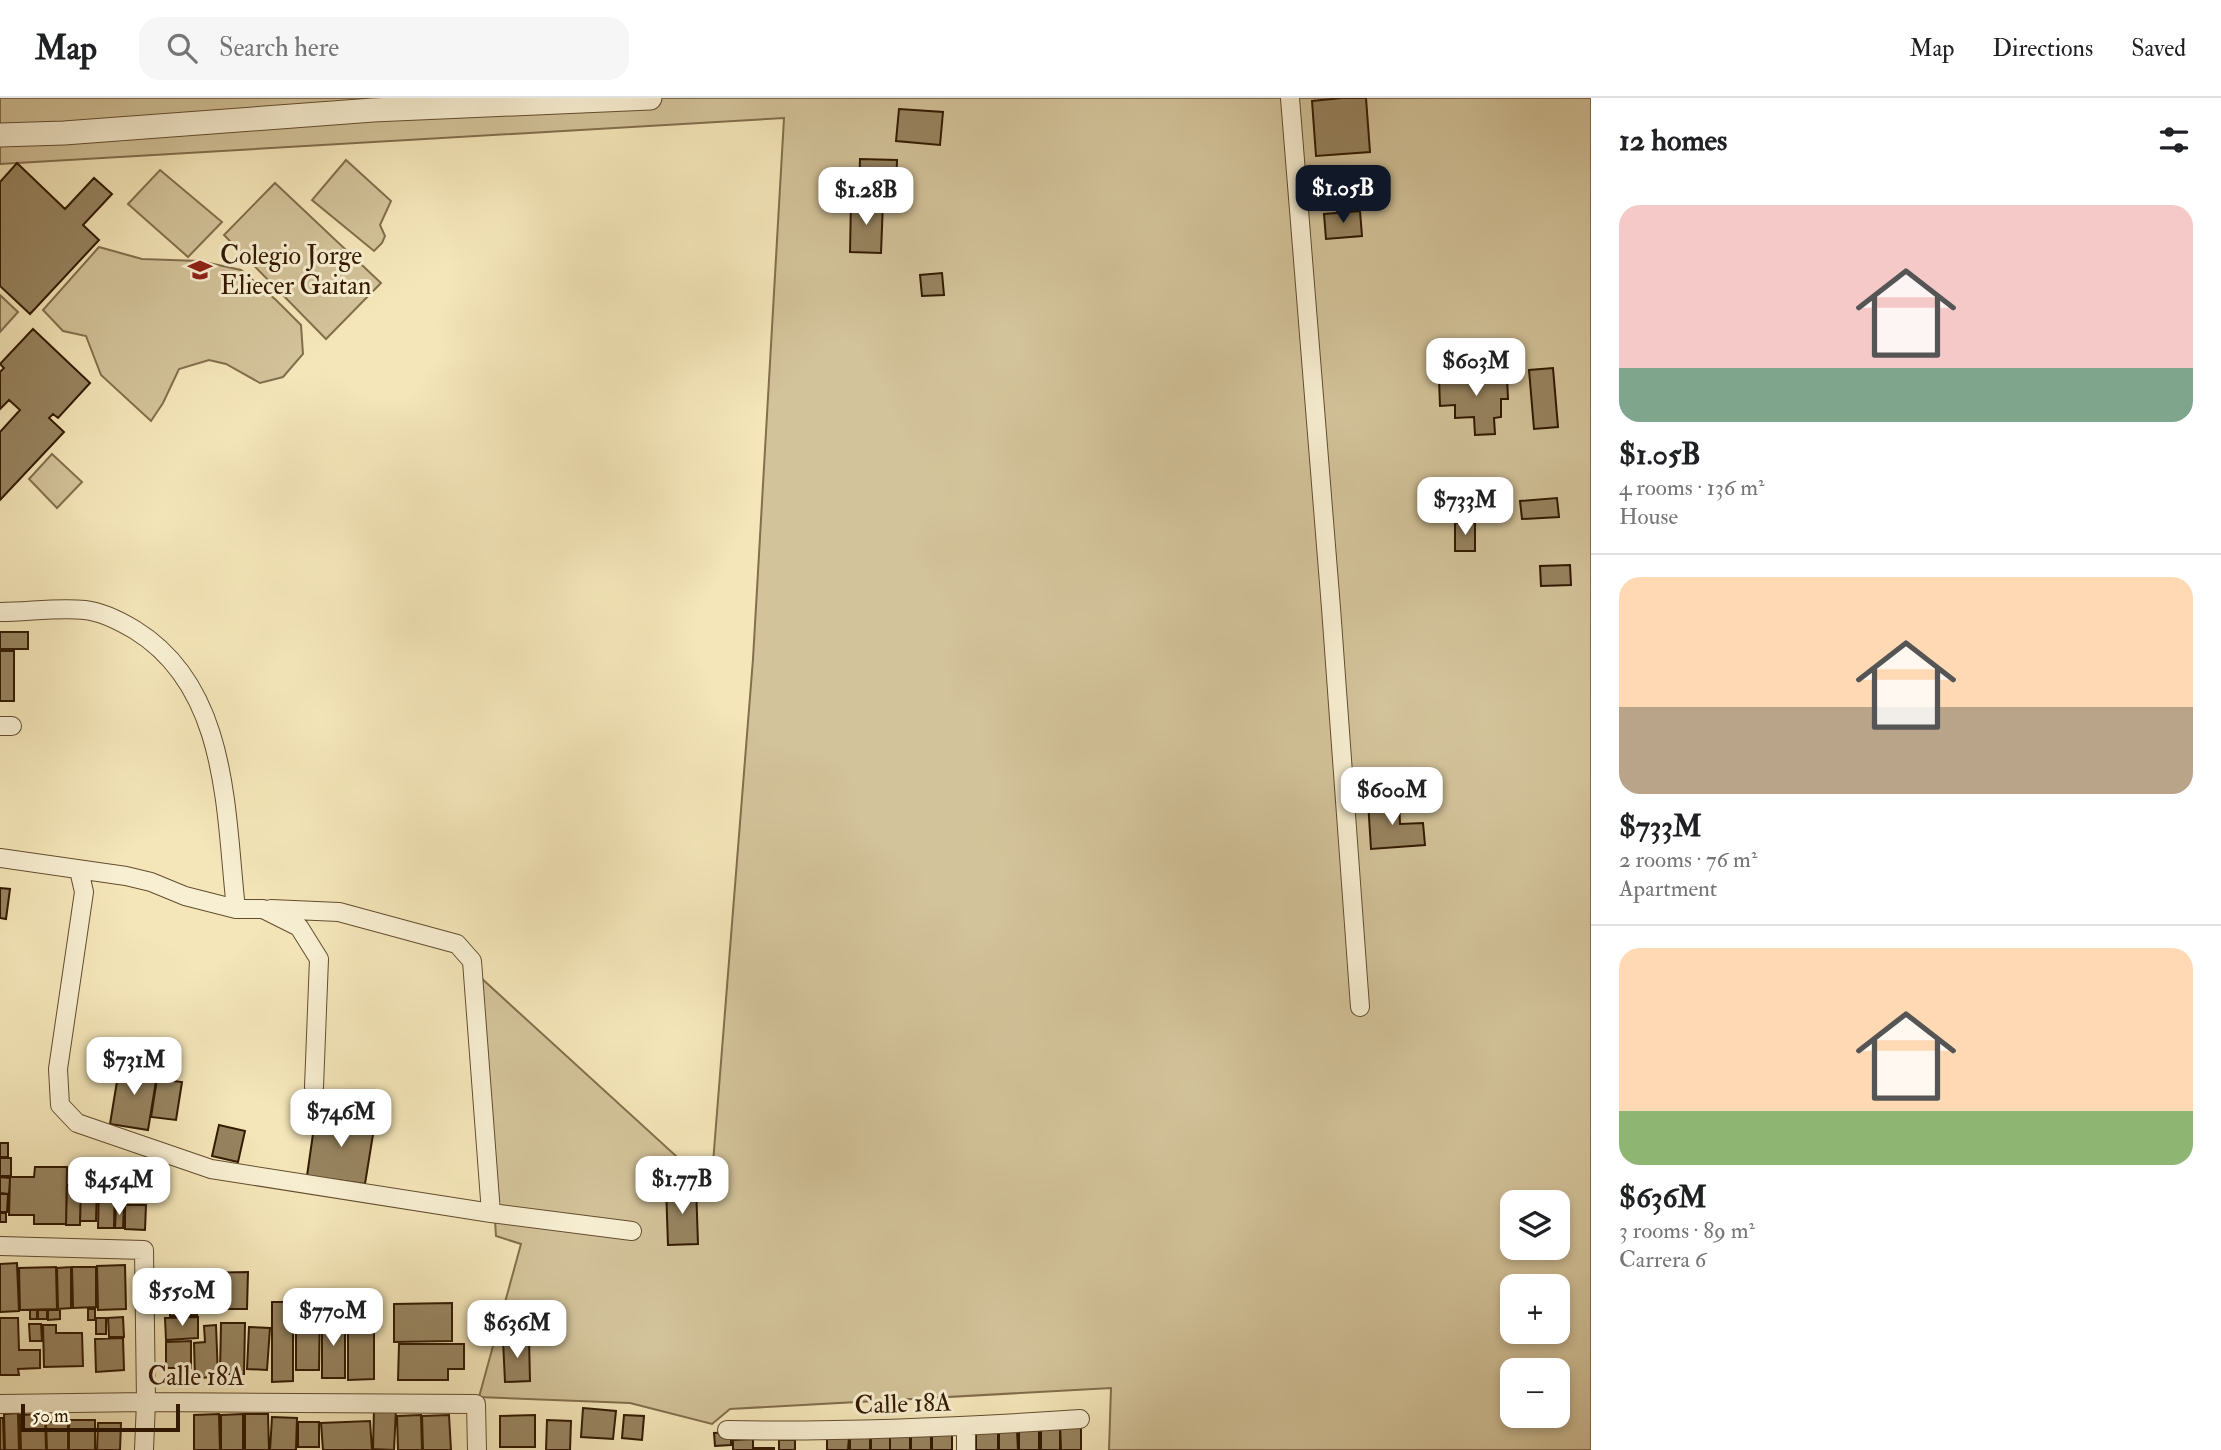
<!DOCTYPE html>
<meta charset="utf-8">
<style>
body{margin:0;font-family:"IM FELL Double Pica",serif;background:#f6f6f6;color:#202124;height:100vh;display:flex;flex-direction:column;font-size:26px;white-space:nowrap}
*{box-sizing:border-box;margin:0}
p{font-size:23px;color:#757577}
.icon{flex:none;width:38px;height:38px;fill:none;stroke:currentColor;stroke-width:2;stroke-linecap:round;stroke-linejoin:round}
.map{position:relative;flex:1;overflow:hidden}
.sheet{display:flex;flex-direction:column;background:#fff;width:630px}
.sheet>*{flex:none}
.tools{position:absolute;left:1500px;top:1092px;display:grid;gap:14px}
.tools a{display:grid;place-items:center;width:70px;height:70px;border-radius:14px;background:#fff;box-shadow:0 4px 10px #0003;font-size:35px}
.scale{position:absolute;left:21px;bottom:18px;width:159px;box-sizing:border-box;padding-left:7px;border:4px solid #331a00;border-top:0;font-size:19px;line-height:24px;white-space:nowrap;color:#331a00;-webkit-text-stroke:5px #f8efd2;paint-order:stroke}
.price{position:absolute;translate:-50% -60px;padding:0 16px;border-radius:14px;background:#fff;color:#222;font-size:23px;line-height:46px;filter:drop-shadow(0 2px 4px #0008)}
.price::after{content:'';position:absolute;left:50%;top:42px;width:21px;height:16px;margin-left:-10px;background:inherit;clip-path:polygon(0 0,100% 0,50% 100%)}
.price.current{background:#111827;color:#fff}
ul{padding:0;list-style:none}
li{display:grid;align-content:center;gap:14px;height:371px;padding:0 28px}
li+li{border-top:2px solid #e0e0e0}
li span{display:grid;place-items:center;height:217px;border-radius:21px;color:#555}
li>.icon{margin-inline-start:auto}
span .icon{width:126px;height:126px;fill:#fffc;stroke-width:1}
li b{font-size:30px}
h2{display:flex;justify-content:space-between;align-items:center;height:84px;padding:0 28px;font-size:30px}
header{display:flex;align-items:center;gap:42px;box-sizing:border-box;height:98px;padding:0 35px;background:#fff;border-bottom:2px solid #e0e0e0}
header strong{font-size:33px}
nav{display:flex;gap:38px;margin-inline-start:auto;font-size:24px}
.search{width:490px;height:63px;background:#f6f6f6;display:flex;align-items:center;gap:18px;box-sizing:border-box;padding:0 24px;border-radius:21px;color:#757577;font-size:26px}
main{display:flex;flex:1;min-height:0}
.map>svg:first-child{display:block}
.green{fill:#d3c39a;stroke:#836e4d;stroke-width:2;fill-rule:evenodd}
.building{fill:#978460;stroke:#331a00;stroke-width:2}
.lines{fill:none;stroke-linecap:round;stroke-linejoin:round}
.minor-casing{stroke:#634d2e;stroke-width:20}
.tertiary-casing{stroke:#634d2e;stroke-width:25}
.minor{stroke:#f8efd2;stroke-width:18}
.tertiary{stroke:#f8efd2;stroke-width:23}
.labels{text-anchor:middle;stroke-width:6;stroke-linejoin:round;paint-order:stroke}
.poi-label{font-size:26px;fill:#331a00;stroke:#f8efd2;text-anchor:start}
.street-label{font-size:26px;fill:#331a00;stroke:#f8efd2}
</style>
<header>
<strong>Map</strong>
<div class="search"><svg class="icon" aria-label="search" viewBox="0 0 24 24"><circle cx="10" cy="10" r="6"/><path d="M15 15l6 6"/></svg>Search here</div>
<nav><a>Map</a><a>Directions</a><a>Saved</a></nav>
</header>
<main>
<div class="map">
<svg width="1591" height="1352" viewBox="0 0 1591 1352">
<rect width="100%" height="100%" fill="#f4e6b9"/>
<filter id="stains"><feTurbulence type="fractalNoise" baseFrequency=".00286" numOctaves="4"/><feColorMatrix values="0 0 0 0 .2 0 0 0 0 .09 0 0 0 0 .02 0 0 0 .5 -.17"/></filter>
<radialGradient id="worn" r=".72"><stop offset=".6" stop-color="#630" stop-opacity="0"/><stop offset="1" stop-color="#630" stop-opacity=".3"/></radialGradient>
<path class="green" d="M0,0H1591V1352H1109L1111,1290L730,1311L712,1326L630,1305L479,1299L521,1146L496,1138L480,879L711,1090L753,561L784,20L0,66ZM1512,1104H1558V1150H1512ZM1512,1188H1558V1234H1512ZM1512,1272H1558V1318H1512Z
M346,62L391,103L380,127L385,138L382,145L374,153L312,102Z
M160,72L222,124L188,159L128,106Z
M275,85L381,185L326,241L224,137Z
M99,149L142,161L200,163L241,172L276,202L301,227L303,256L283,279L260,285L226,266L209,262L179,271L163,305L151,323L101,277L86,238L63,233L43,212Z
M0,197L18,214L0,234Z
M52,356L82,384L57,410L29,381Z"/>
<path class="building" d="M1342,0H1366L1370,54L1316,58L1312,3Z
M899,11L943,14L940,47L896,43Z
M860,61L897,62L896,91L859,90Z
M17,65L65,111L94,80L112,96L83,127L99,142L30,216L0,188V84Z
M851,103L883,104L881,155L850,154Z
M1360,113L1362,138L1326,141L1324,116Z
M942,175L944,197L922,198L920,177Z
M33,231L90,285L58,320L53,316L49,320L64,334L0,402V334L20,312L9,302L0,311V274L4,270L0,266Z
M1493,267L1494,280L1507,279L1508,301H1501V319L1494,320L1495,336L1475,337L1474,319L1455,320V307L1440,308L1439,280L1478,278V268Z
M1553,270L1558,329L1534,331L1529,272Z
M1557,400L1559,419L1522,421L1520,403Z
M1455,425H1475V453H1455Z
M1570,467L1571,487L1541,488L1540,468Z
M0,534H28V551H0Z
M0,553H14V603H0Z
M1399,701L1400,726L1423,725L1425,747L1371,751L1368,703Z
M0,790L10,791L6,821L0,820Z
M120,965L158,971L148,1032L110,1026Z
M157,981L182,984L176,1022L151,1019Z
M316,1015L375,1024L365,1086L307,1078Z
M219,1027L245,1033L238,1064L212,1058Z
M0,1045H8V1059H0Z
M0,1060H11V1078H0Z
M35,1069H67L66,1126H34V1117H9L10,1079H34Z
M0,1079L10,1080L9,1096L0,1095Z
M81,1084H97L96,1123H80Z
M99,1086H115L114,1130H98Z
M67,1087H81L80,1127H66Z
M696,1088L698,1146L668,1147L666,1089Z
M0,1096H8L7,1114H0Z
M125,1107H146L145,1132L125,1131Z
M116,1108H124L123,1130H115Z
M0,1115H6V1124H0Z
M17,1165L19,1213L0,1214V1166Z
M125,1167L126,1211L98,1212L97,1168Z
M56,1169L57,1211L20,1212L19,1170Z
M71,1169V1210L58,1211L57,1170Z
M72,1169H96V1209L73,1210Z
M248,1174L247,1211H198V1175Z
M196,1193L197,1217L170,1218V1194Z
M272,1204H293V1283L272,1284Z
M452,1205V1243L394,1244V1206Z
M296,1210H320L319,1272H296Z
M88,1211H95V1222H88Z
M30,1212H37V1221H30Z
M38,1212H47V1221H38Z
M48,1212H60V1221L48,1222Z
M348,1218H374V1281L348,1282Z
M123,1219L124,1239H109L108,1220Z
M198,1219V1240L166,1242L165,1220Z
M0,1220H18L19,1252H40V1270L18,1271L19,1277H0Z
M96,1220H106V1236H96Z
M322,1221H345V1280H322Z
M221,1225H245L244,1276H220Z
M29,1226H41L42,1243H30Z
M43,1227H56V1235H82L83,1268L44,1269Z
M216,1227L218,1279L195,1280L194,1245L205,1244L204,1228Z
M249,1229L270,1230L267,1272L247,1271Z
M123,1240L124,1272L96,1274L95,1241Z
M529,1241L530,1283L505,1284L503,1242Z
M191,1243V1270H166V1244Z
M399,1246H464V1271H448V1282H398Z
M583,1310L616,1313L613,1341L581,1339Z
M374,1311H396L394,1352L373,1351Z
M18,1315L19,1352H5L4,1316Z
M45,1316L46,1352H21L20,1317Z
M219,1316L220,1352H194V1317Z
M243,1316V1352H221V1317Z
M245,1316H268L269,1352H245Z
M421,1317L422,1352H398L397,1318Z
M449,1317L451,1352H423L422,1318Z
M535,1317V1349H500V1318Z
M624,1317L644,1318L642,1342L622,1340Z
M272,1319L297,1320L296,1352H270Z
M0,1320H3L4,1352H0Z
M69,1322H95V1352H69Z
M547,1322L571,1323L570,1352H546Z
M68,1323V1352H47L46,1324Z
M370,1323L372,1352H323L321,1325Z
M298,1324H319V1349H298Z
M98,1325H121L120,1352H97Z
M1060,1325H1081V1352H1061Z
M1041,1328H1060V1352H1041Z
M1019,1330H1039V1352H1019Z
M976,1332H998V1352H976Z
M999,1332H1017L1018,1352H999Z
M731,1334V1347L715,1348L714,1335Z
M871,1336H890V1352H871Z
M890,1336H910V1352H890Z
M911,1336H931V1352H911Z
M932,1336H952V1352H932Z
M827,1338L849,1339L848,1352H827Z
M850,1338H870V1352H850Z
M753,1341V1352H733V1342Z
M779,1342H795V1352H779Z
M754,1350H774V1352H754Z"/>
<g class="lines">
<g class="minor-casing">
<path id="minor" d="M1290,0L1331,510L1360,909
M0,514C28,514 58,509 85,512C103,514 120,523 135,532C229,590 225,713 236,811
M0,628H12
M0,760L126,778L151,784L185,798L236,811H263L299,829L319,861L314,989
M79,772L84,794L58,971L60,1007L77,1025L211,1071L491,1115L632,1133
M271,811L339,814L457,846L472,863L491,1115
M0,1148L144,1152L146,1304L144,1352
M0,1306L146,1304L476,1306L477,1352
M966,1329V1352
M727,1332C845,1334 963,1329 1080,1321"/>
</g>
<g class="tertiary-casing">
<path id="tertiary" d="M0,37L64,35L373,12L650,0"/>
</g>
<use href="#minor" class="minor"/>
<use href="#tertiary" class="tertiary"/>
</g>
<defs>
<g id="school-bare" transform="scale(1.89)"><path d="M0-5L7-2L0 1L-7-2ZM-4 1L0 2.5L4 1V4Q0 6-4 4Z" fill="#8f2418" stroke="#f8efd2" stroke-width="2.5" paint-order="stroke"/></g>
</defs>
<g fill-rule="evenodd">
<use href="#school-bare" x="200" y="172"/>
</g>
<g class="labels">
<g class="poi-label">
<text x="220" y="166">Colegio Jorge<tspan x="220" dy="30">Eliecer Gaitan</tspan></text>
</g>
<g class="street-label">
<text x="196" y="1287">Calle 18A</text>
<text transform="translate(903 1305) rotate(-2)" y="9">Calle 18A</text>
</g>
</g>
<rect width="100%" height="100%" filter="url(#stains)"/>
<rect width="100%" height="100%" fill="url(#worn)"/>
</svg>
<div class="tools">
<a><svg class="icon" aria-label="layers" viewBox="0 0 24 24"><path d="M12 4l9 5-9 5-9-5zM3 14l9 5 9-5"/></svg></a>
<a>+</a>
<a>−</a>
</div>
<div class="scale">50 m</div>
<b class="price current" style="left:1343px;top:127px">$1.05B</b>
<b class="price" style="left:866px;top:129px">$1.28B</b>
<b class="price" style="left:1476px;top:300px">$603M</b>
<b class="price" style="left:1465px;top:439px">$733M</b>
<b class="price" style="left:1392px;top:729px">$600M</b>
<b class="price" style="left:134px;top:999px">$731M</b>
<b class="price" style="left:341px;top:1051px">$746M</b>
<b class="price" style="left:682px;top:1118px">$1.77B</b>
<b class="price" style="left:119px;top:1119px">$454M</b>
<b class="price" style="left:182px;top:1230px">$550M</b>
<b class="price" style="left:333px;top:1250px">$770M</b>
<b class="price" style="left:517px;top:1262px">$636M</b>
</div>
<section class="sheet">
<h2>12 homes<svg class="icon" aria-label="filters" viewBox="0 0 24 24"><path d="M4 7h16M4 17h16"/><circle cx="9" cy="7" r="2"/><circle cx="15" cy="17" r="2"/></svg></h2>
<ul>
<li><span style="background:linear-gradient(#f6c9c9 75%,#7fa58c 0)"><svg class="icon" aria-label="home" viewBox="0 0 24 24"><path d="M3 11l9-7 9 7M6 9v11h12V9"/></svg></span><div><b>$1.05B</b><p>4 rooms · 136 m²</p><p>House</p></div></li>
<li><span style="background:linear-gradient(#ffd9b3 60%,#b9a48a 0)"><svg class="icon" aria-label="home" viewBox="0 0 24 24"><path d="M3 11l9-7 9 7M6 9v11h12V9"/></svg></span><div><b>$733M</b><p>2 rooms · 76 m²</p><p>Apartment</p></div></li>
<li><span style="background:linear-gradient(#ffd9b3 75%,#8fb573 0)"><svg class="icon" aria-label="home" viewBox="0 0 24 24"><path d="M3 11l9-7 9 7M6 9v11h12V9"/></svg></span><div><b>$636M</b><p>3 rooms · 89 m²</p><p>Carrera 6</p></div></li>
</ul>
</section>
</main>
